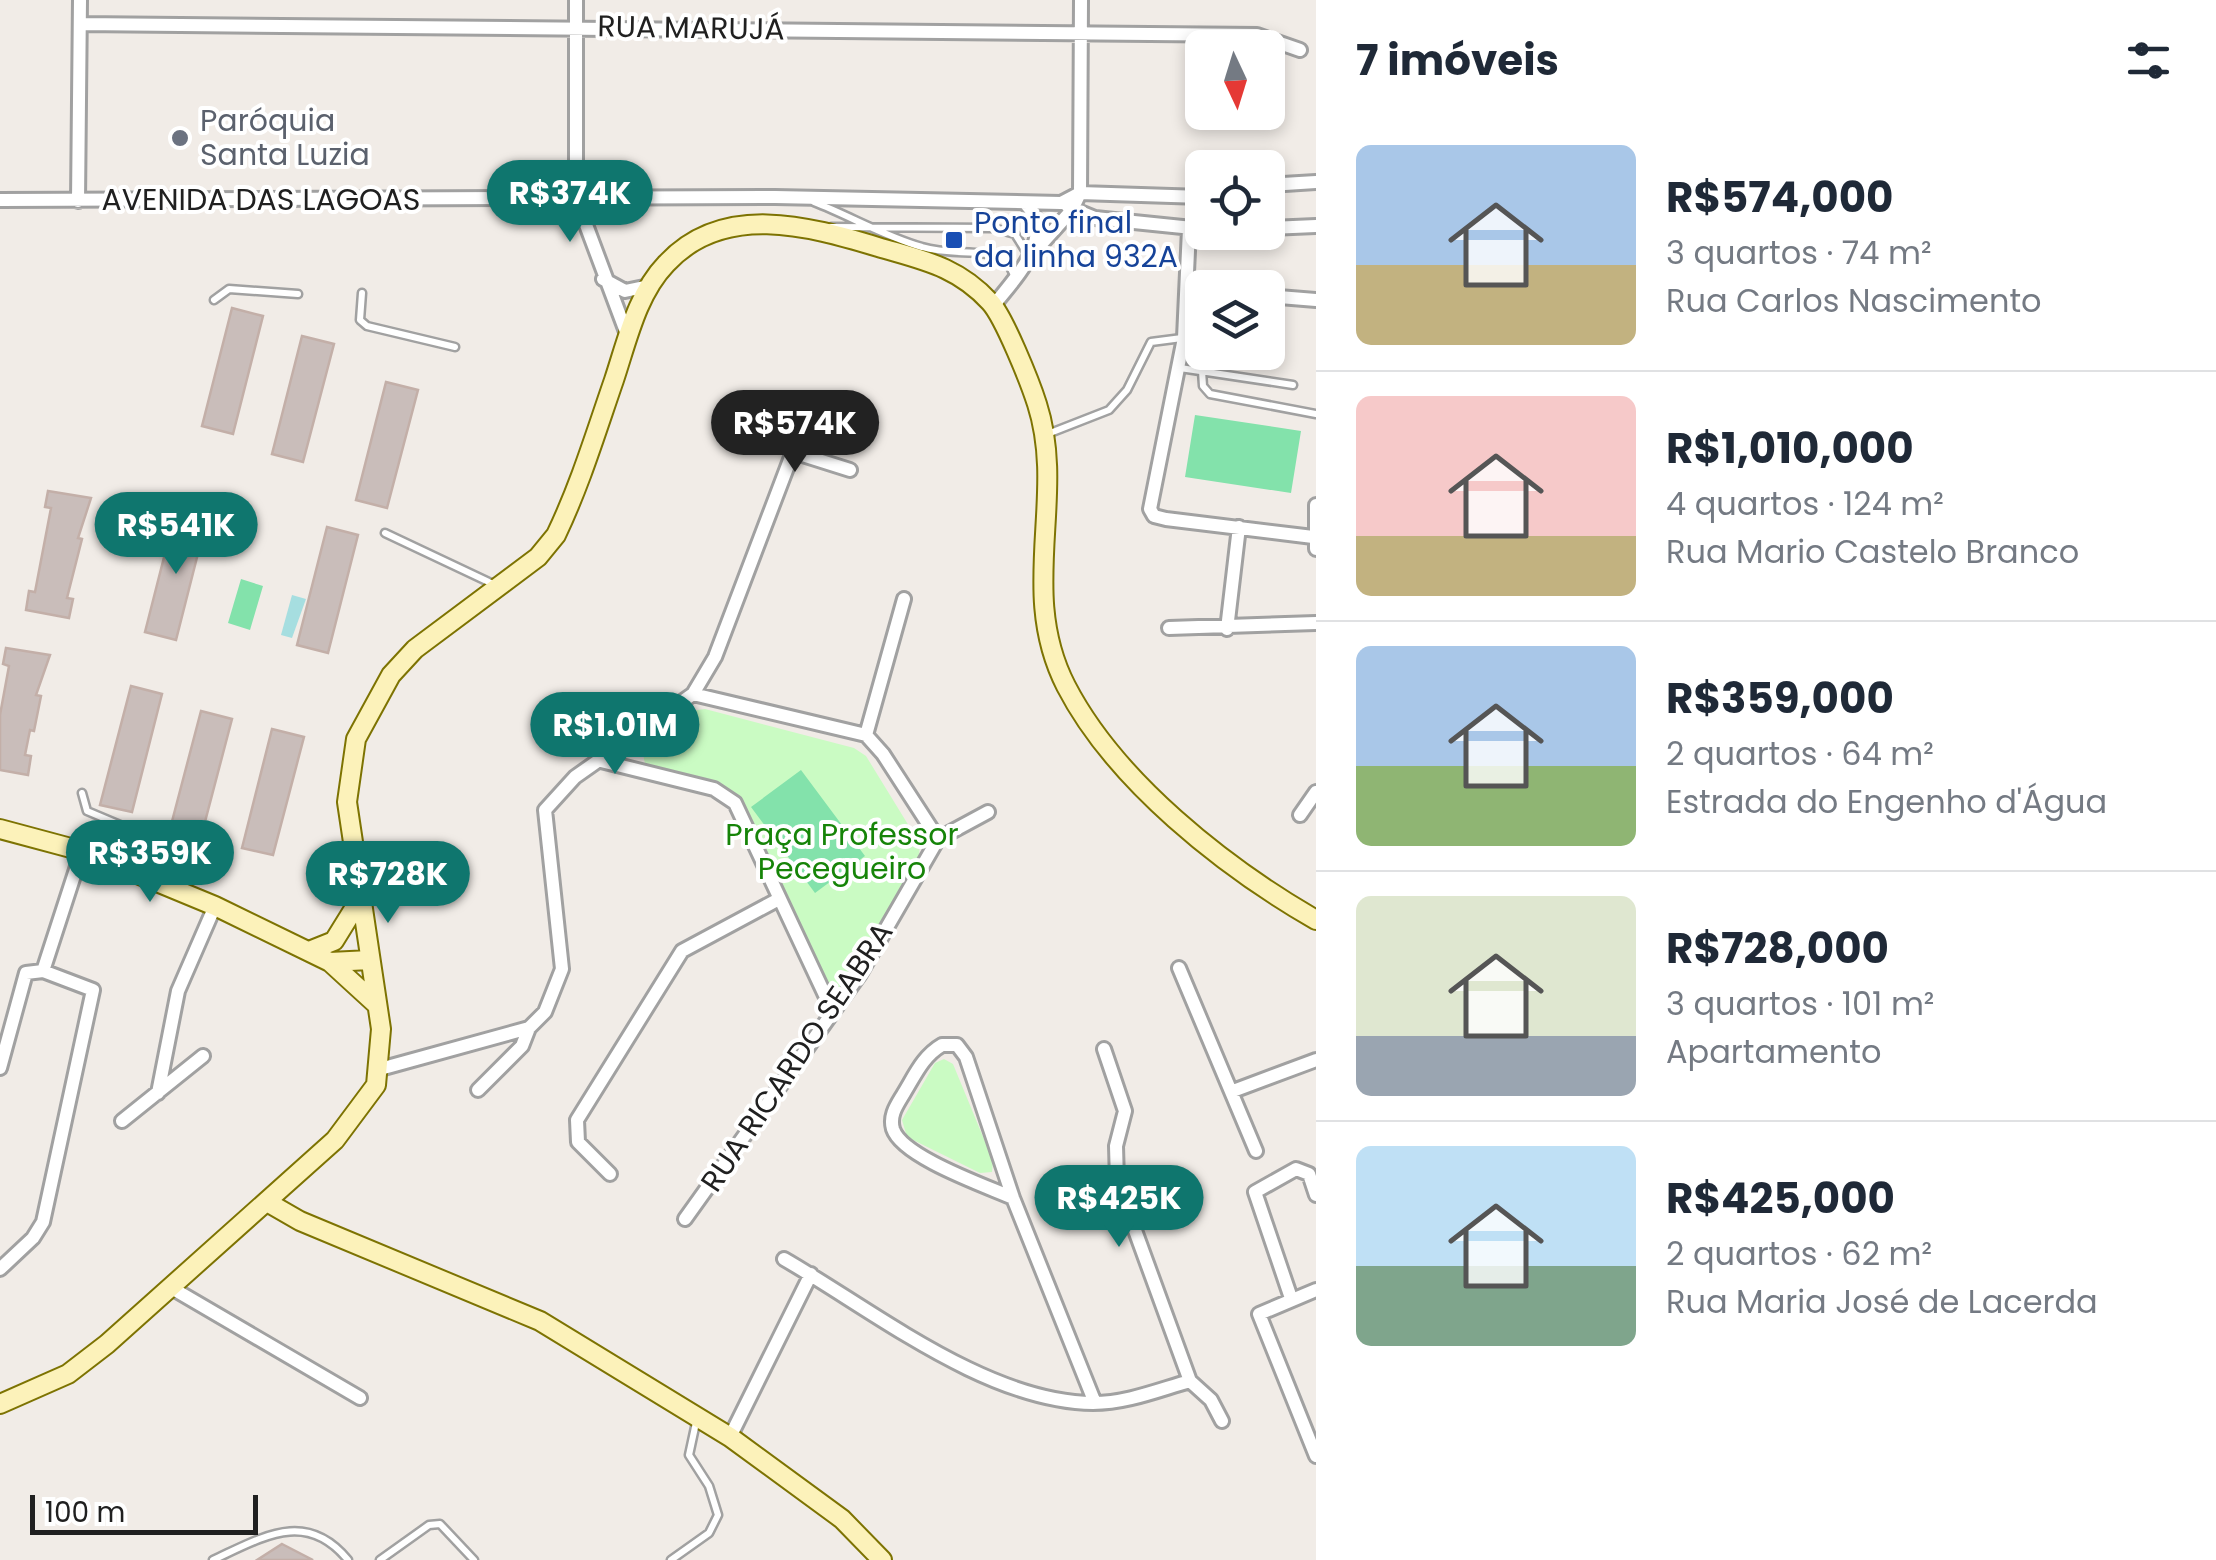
<!DOCTYPE html>
<html lang="pt">
<meta charset="utf-8">
<style>
body{margin:0;font-family:Poppins,sans-serif;background:#f2f2f3;color:#1f2937;height:100vh;display:flex;flex-direction:column;font-size:38px;white-space:nowrap}
*{box-sizing:border-box;margin:0}
p{font-size:32px;color:#747a83}
.icon{flex:none;width:55px;height:55px;fill:none;stroke:currentColor;stroke-width:2;stroke-linecap:round;stroke-linejoin:round}
.map{position:relative;flex:1;overflow:hidden}
.side{display:flex;flex-direction:column;background:#fff;width:900px}
.side>*{flex:none}
.needle{width:65px;rotate:176deg}
.buttons{position:absolute;left:1185px;top:30px;display:grid;gap:20px}
.buttons a{display:grid;place-items:center;width:100px;height:100px;border-radius:15px;background:#fff;box-shadow:0 5px 15px #0003;font-size:50px}
.scale{position:absolute;left:30px;bottom:25px;width:228px;box-sizing:border-box;padding-left:10px;border:5px solid #202020;border-top:0;font-size:28px;line-height:35px;white-space:nowrap;color:#202020;-webkit-text-stroke:8px #fff;paint-order:stroke}
.price{position:absolute;translate:-50% -85px;padding:0 22px;border-radius:35px;background:#0f766e;color:#fff;font-size:32px;line-height:65px;filter:drop-shadow(0 2px 5px #0008)}
.price::after{content:'';position:absolute;left:50%;top:60px;width:30px;height:22px;margin-left:-15px;background:inherit;clip-path:polygon(0 0,100% 0,50% 100%)}
.price.on{background:#222;color:#fff}
ul{padding:0;list-style:none}
li{display:flex;align-items:center;gap:30px;height:250px;padding:0 40px}
li+li{border-top:2px solid #e0e1e3}
li span{display:grid;place-items:center;flex:none;width:280px;height:200px;border-radius:15px;color:#555}
li>.icon{margin-inline-start:auto}
span .icon{width:120px;height:120px;fill:#fffc;stroke-width:1}
li b{font-size:42px}
h2{display:flex;justify-content:space-between;align-items:center;height:120px;padding:0 40px;font-size:42px}
main{display:flex;flex:1;min-height:0}
.map>svg:first-child{display:block}
.park{fill:#cafbc3}
.pitch{fill:#83e2ab}
.water{fill:#a6dee0}
.building{fill:#c9bdba;stroke:#c3afa8;stroke-width:2.5}
.lines{fill:none;stroke-linecap:round;stroke-linejoin:round}
.lane-casing{stroke:#a1a1a1;stroke-width:11}
.street-casing{stroke:#a1a1a1;stroke-width:18}
.secondary-casing{stroke:#7d7302;stroke-width:22}
.lane{stroke:#fff;stroke-width:6}
.street{stroke:#fff;stroke-width:12}
.secondary{stroke:#fcf2ba;stroke-width:18}
.worship-dot{fill:#6b7280;stroke:#fff;stroke-width:4}
.transit-dot{fill:#1a4fb4;stroke:#fff;stroke-width:4}
.labels{text-anchor:middle;stroke-width:8;stroke-linejoin:round;paint-order:stroke}
.street-label{font-size:30px;fill:#202020;stroke:#fff}
.worship-label{font-size:30px;fill:#5b616d;stroke:#fff;text-anchor:start}
.transit-label{font-size:30px;fill:#164399;stroke:#fff;text-anchor:start}
.park-label{font-size:30px;fill:#168408;stroke:#fff}
</style>
<main>
<div class="map">
<svg width="1316" height="1560" viewBox="0 0 1316 1560">
<rect width="100%" height="100%" fill="#f1ece7"/>
<path class="park" d="M705,709L854,748L866,756L920,844L918,866L842,988L826,984L736,797L714,782L645,763C635,737 681,710 705,709Z
M944,1059L953,1064L993,1161L992,1172L980,1173L907,1137L902,1120L935,1063Z"/>
<path class="pitch" d="M1195,415L1301,431L1291,493L1185,477Z
M241,579L263,586L250,630L228,623Z
M801,770L865,856L815,893L751,807Z"/>
<path class="water" d="M292,595L306,599L292,638L281,635Z"/>
<path class="building" d="M232,308L263,316L233,434L202,426Z
M302,336L334,344L303,462L272,454Z
M386,382L418,390L387,508L356,500Z
M48,491L91,498L78,538L82,539L67,598L73,599L69,618L26,610L29,591L35,592L51,508L45,507Z
M175,514L206,522L176,640L145,632Z
M327,527L358,535L328,653L297,645Z
M6,648L50,655L36,695L41,696L34,731L30,730L25,755L31,756L28,775L0,770V715L9,666L3,664Z
M131,686L162,694L132,812L100,805Z
M201,711L232,719L201,837L170,829Z
M272,729L304,737L273,855L242,848Z
M282,1544L313,1560H257Z"/>
<g class="lines">
<g class="lane-casing">
<path id="lane" d="M814,202C850,216 886,237 922,247C951,256 979,248 1006,259L1015,277
M831,227L993,228L1015,234L1027,253
M362,293L360,320L367,326L455,347
M214,300L229,289L298,294
M1180,368L1293,385
M1202,371L1203,386L1210,394L1316,414
M1045,435L1109,410L1127,390L1151,342L1182,338
M385,533L493,584
M82,793L87,811L125,827
M213,1560C263,1537 306,1509 348,1560
M380,1560L429,1525L440,1524L474,1560
M671,1560L709,1533L718,1515L709,1486L689,1455L697,1418"/>
</g>
<g class="street-casing">
<path id="street" d="M576,0V198L628,337
M80,24L1257,35L1300,50
M1268,185L1316,182
M0,200L775,197L1061,203L1080,193L1202,197
M78,201L80,0
M1068,207L1095,218L1202,229
M1268,228L1316,226
M1189,229L1184,338L1150,509L1154,516L1166,519L1313,537
M1035,251L1072,210L1080,193L1081,0
M603,279L625,291L649,286
M1268,296L1316,300
M994,305C1014,279 1058,236 1025,203
M784,430L793,452L850,470
M1316,505V549
M1169,628L1316,623
M1227,629L1239,527
M693,694L866,735L883,754L938,839
M866,735L904,599
M601,761L714,789L735,803L832,1010
M1300,815L1316,792
M1179,968L1256,1151
M43,971L82,851
M1104,1049L1125,1111L1116,1146L1117,1181L1190,1381L1211,1400L1222,1421
M0,1068L26,973L43,971L93,990L43,1222L33,1238L0,1269
M380,1069L529,1028
M478,1090L522,1046L529,1028L545,1012L562,969L545,810L575,777L693,694L715,657L793,452
M1233,1091L1316,1060
M158,1093L178,991L215,906
M122,1121L203,1056
M610,1174L578,1142L577,1120L682,951L779,899
M1013,1198C986,1186 902,1157 893,1129C889,1115 897,1105 904,1093C915,1075 923,1056 942,1045H957L966,1057L1013,1198L1095,1403
M685,1219L860,974L938,839L988,812
M784,1259C874,1311 987,1402 1093,1403C1127,1403 1158,1390 1190,1381
M170,1287L360,1398
M1316,1290L1259,1314L1316,1456
M1291,1298L1255,1192L1296,1169L1309,1174L1316,1195
M730,1437L811,1274"/>
</g>
<g class="secondary-casing">
<path id="secondary" d="M0,829L82,851L215,906L330,962L370,960
M309,951L334,941L360,899
M330,962L377,1005
M267,1202L300,1221L540,1321L730,1437L842,1519L882,1560
M0,1404L68,1374L107,1344L335,1140L376,1085L381,1029L347,802L356,739L391,675L415,649L538,557L556,535C580,485 596,432 614,380C627,341 637,294 666,264C723,202 808,226 878,247C922,260 957,266 990,302C1004,317 1030,382 1037,404C1067,497 1017,591 1066,686C1115,781 1224,867 1316,920"/>
</g>
<use href="#lane" class="lane"/>
<use href="#street" class="street"/>
<use href="#secondary" class="secondary"/>
</g>
<circle class="worship-dot" cx="180" cy="138" r="10"/>
<rect class="transit-dot" x="944" y="230" width="20" height="20" rx="5"/>
<g class="labels">
<g class="street-label">
<text transform="translate(691 28) rotate(1)" y="10">RUA MARUJÁ</text>
<text x="261" y="210">AVENIDA DAS LAGOAS</text>
<text transform="translate(797 1057) rotate(-56)" y="10">RUA RICARDO SEABRA</text>
</g>
<g class="worship-label">
<text x="200" y="131">Paróquia<tspan x="200" dy="34">Santa Luzia</tspan></text>
</g>
<g class="transit-label">
<text x="974" y="233">Ponto final<tspan x="974" dy="34">da linha 932A</tspan></text>
</g>
<g class="park-label">
<text x="842" y="845">Praça Professor<tspan x="842" dy="34">Pecegueiro</tspan></text>
</g>
</g>
</svg>
<div class="buttons">
<a><svg class="needle" viewBox="-14 -14 28 28"><path d="M0-13l5 13h-10z" fill="#e53935"/><path d="M0 13l5-13h-10z" fill="#747a83"/></svg></a>
<a><svg class="icon" aria-label="locate" viewBox="0 0 24 24"><circle cx="12" cy="12" r="6"/><path d="M12 2v4M12 18v4M2 12h4M18 12h4"/></svg></a>
<a><svg class="icon" aria-label="layers" viewBox="0 0 24 24"><path d="M12 4l9 5-9 5-9-5zM3 14l9 5 9-5"/></svg></a>
</div>
<div class="scale">100 m</div>
<b class="price" style="left:570px;top:245px">R$374K</b>
<b class="price on" style="left:795px;top:475px">R$574K</b>
<b class="price" style="left:176px;top:577px">R$541K</b>
<b class="price" style="left:615px;top:777px">R$1.01M</b>
<b class="price" style="left:150px;top:905px">R$359K</b>
<b class="price" style="left:388px;top:926px">R$728K</b>
<b class="price" style="left:1119px;top:1250px">R$425K</b>
</div>
<section class="side">
<h2>7 imóveis<svg class="icon" aria-label="filters" viewBox="0 0 24 24"><path d="M4 7h16M4 17h16"/><circle cx="9" cy="7" r="2"/><circle cx="15" cy="17" r="2"/></svg></h2>
<ul>
<li><span style="background:linear-gradient(#a9c7e8 60%,#c2b280 0)"><svg class="icon" aria-label="home" viewBox="0 0 24 24"><path d="M3 11l9-7 9 7M6 9v11h12V9"/></svg></span><div><b>R$574,000</b><p>3 quartos · 74 m²</p><p>Rua Carlos Nascimento</p></div></li>
<li><span style="background:linear-gradient(#f6c9c9 70%,#c2b280 0)"><svg class="icon" aria-label="home" viewBox="0 0 24 24"><path d="M3 11l9-7 9 7M6 9v11h12V9"/></svg></span><div><b>R$1,010,000</b><p>4 quartos · 124 m²</p><p>Rua Mario Castelo Branco</p></div></li>
<li><span style="background:linear-gradient(#a9c7e8 60%,#8fb573 0)"><svg class="icon" aria-label="home" viewBox="0 0 24 24"><path d="M3 11l9-7 9 7M6 9v11h12V9"/></svg></span><div><b>R$359,000</b><p>2 quartos · 64 m²</p><p>Estrada do Engenho d'Água</p></div></li>
<li><span style="background:linear-gradient(#dfe7d0 70%,#9aa5b1 0)"><svg class="icon" aria-label="home" viewBox="0 0 24 24"><path d="M3 11l9-7 9 7M6 9v11h12V9"/></svg></span><div><b>R$728,000</b><p>3 quartos · 101 m²</p><p>Apartamento</p></div></li>
<li><span style="background:linear-gradient(#bfe0f5 60%,#7fa58c 0)"><svg class="icon" aria-label="home" viewBox="0 0 24 24"><path d="M3 11l9-7 9 7M6 9v11h12V9"/></svg></span><div><b>R$425,000</b><p>2 quartos · 62 m²</p><p>Rua Maria José de Lacerda</p></div></li>
</ul>
</section>
</main>
